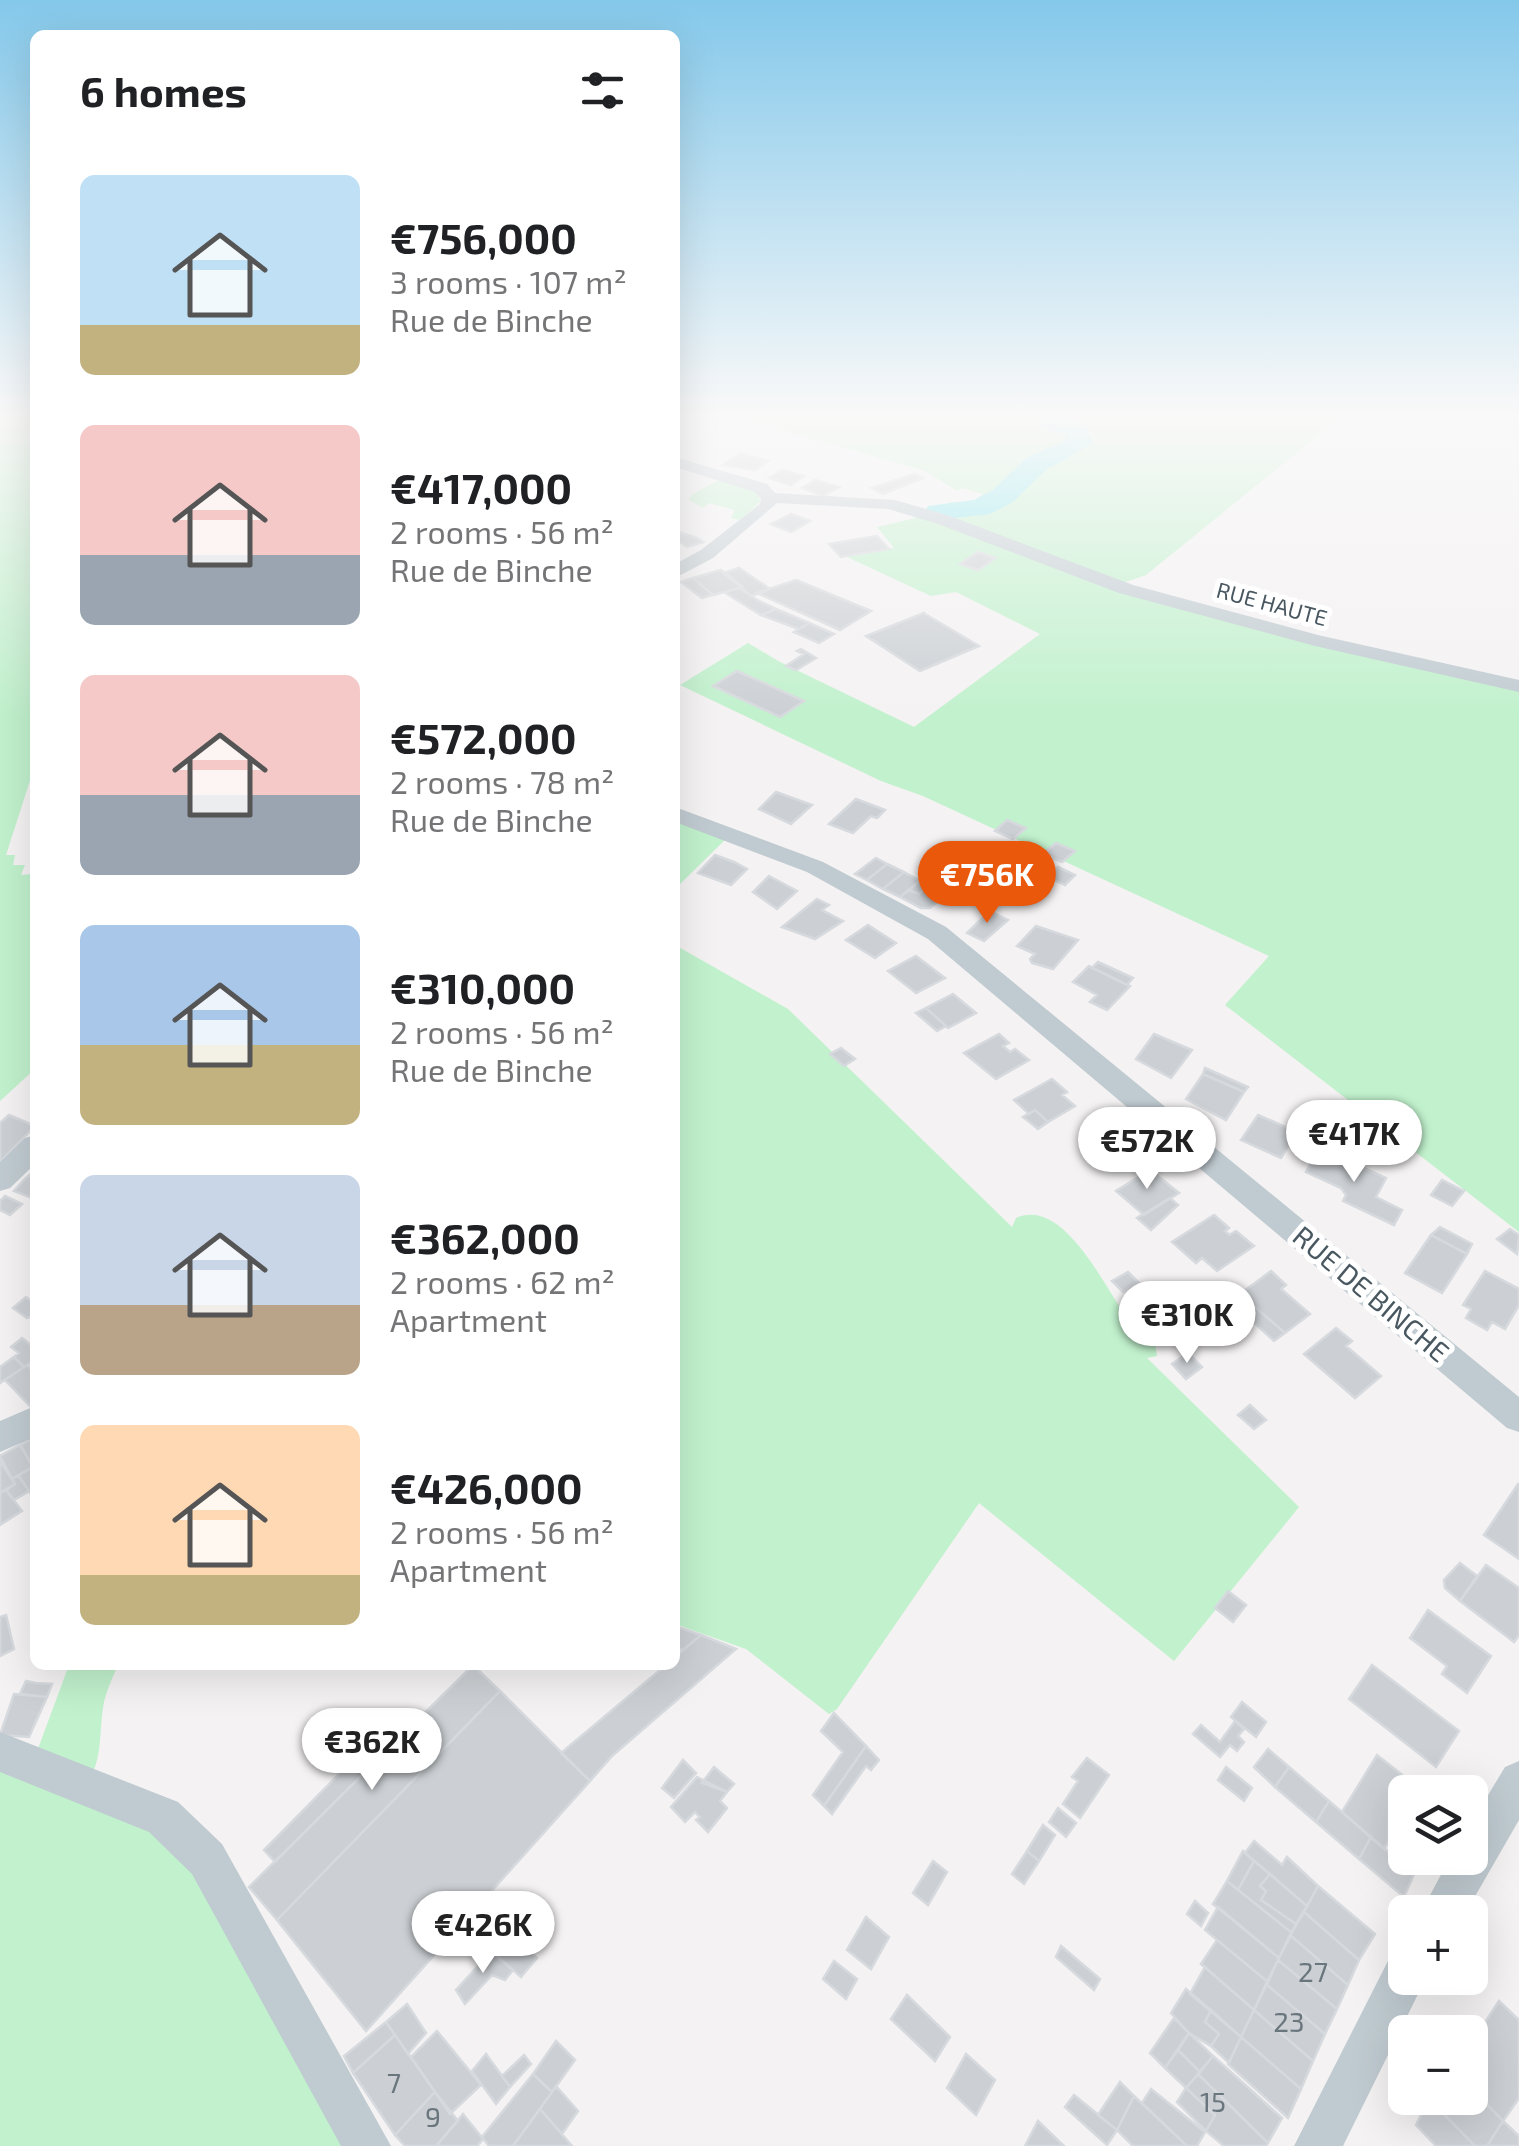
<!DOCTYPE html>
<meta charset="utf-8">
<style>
body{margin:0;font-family:"Exo 2",sans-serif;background:#f6f6f6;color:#202124;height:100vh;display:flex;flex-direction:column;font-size:38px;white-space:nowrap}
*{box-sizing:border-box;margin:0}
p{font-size:32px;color:#757577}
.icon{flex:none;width:55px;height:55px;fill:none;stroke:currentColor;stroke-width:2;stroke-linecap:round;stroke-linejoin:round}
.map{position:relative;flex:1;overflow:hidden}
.panel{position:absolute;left:30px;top:30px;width:650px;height:1640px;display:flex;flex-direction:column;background:#fff;border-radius:15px;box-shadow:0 10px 40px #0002}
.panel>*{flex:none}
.buttons{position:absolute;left:1388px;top:1775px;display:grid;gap:20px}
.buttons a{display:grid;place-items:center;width:100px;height:100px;border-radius:15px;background:#fff;box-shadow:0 10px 40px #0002;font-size:50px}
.price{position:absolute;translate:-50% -85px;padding:0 22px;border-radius:35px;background:#fff;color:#222;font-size:32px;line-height:65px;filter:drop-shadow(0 2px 5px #0008)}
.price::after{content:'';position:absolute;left:50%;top:60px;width:30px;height:22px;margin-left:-15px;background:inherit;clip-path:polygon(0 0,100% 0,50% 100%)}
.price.on{background:#ea580c;color:#fff}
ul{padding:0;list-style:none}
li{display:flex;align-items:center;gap:30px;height:250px;padding:0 50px}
li span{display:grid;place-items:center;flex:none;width:280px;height:200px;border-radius:15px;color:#555}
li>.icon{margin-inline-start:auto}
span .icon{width:120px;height:120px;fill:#fffc;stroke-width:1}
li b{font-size:42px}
h2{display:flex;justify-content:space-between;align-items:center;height:120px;padding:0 50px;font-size:42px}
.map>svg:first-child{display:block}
.green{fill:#c1f1cd}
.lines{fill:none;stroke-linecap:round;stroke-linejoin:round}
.river{fill:#8ee7ee;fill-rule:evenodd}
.building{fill:#ccd0d4;stroke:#d6d9dd;stroke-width:2.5}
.minor{fill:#c0cbd1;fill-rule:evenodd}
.labels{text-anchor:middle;stroke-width:10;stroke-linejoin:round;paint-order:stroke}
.far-street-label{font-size:22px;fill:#495860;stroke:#fff}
.street-label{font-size:28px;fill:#495860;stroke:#fff}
.near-number-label{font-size:28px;fill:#6a767d}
</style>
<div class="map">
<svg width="1519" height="2146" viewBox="0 0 1519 2146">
<rect width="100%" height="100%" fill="#f4f2f2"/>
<path class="green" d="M0,416H35V765L6,855H15L13,865H25L21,875L33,874L31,885H35V1069L0,1101Z
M732,416H1342L1146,575L1117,585L1519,686V1232L1225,1005L1269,956L923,796L881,781L680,685L748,643L780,662L914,727L1040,634L956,592L931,596L847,557L894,548L877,527L928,515L951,502L973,503L983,494L962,488L957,491L925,471Z
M719,480L753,488L761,501L740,520L731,518L735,510L709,503L703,508L689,500L691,495Z
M675,814L730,835L675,889Z
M675,945L788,1009L1012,1227L1016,1218C1065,1196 1107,1293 1129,1320C1136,1328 1145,1333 1154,1338L1157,1356L1147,1358L1299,1507L1174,1661L979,1503L837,1709L829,1714L746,1649L675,1624Z
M69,1665H118C113,1677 107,1689 104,1702C98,1736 104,1757 86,1786L163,1817L367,2146H0V1752L32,1765Z"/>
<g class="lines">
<path class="river" d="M1043,416H1069L1067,419L1086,425L1093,443L1046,470L1013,502L990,514L938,520L928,518L924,512L928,506L974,500L993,490L1026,458L1066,440L1065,435L1044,428L1040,423Z"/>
</g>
<path class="building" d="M741,453L768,461L755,470L723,465Z
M782,470L804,476L791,485L769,478Z
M914,474L923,478L883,494L872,488Z
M815,480L839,487L823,496L802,488Z
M791,514L810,521L791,532L771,524Z
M675,531L697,538L703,542L687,547L675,539Z
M877,536L889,549L841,557L829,544Z
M978,552L995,558L978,570L960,564Z
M739,568L770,589L751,596L724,573Z
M721,570L743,587L713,595L693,578Z
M693,578L712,594V595L702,598L681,582Z
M796,580L871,611L840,630L757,593Z
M739,588L759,601L776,609L761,615L724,592Z
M776,609L809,623L799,629L761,615Z
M924,613L925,614L979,646L920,671L866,636Z
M809,623L834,634L819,643L794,632Z
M801,649L816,658L796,670L786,666L804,654L797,651Z
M737,671L804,701L780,717L713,686Z
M776,792L812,805L791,824L759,809Z
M856,799L885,810L877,818L871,816L853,833L829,824Z
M1007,820L1026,828L1013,839L995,831Z
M1056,843L1075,851L1062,862L1043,854Z
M715,855L734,862L747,869L731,885L698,873Z
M876,858L887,864L867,880L855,874Z
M945,860L969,873L957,883L933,870Z
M887,864L904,872L883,889L867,880Z
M1058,867L1075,875L1065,885L1047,877Z
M933,870L943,876L919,894L909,890Z
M904,872L920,881L900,897L883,889Z
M1031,872L1045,878L1032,891L1018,884Z
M769,876L797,891L777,909L753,892Z
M927,886L945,895L930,908H921L900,897L909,890L919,894Z
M817,899L829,905L822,910L843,921L815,939L782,927Z
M990,911L1008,920L984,941L967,933Z
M868,925L896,943L875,958L846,940Z
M1036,926L1078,940L1053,969L1032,963L1030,959L1035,954L1017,946Z
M916,956L945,978L916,993L888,971Z
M1098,962L1133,978L1127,985L1092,968Z
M1089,966L1130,986L1107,1010L1090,1002L1097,995L1073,982Z
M953,994L976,1013L948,1028L926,1008Z
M926,1008L946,1026L937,1031L916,1013Z
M999,1034L1009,1043L1003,1046L1010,1052L1015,1049L1029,1060L996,1079L964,1053Z
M1154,1034L1192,1050L1171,1078L1136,1059Z
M841,1048L855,1059L844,1066L830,1054Z
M1205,1068L1248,1087L1244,1092L1203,1074Z
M1203,1074L1244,1092L1226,1120L1186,1099Z
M1052,1079L1067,1092L1062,1095L1075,1106L1048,1122L1035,1110L1029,1114L1014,1100Z
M1035,1110L1048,1122L1038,1129L1023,1117Z
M9,1115L35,1126L0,1162V1123Z
M1258,1115L1297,1132L1281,1158L1241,1140Z
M1320,1148L1386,1178L1376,1197L1402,1210L1394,1225L1343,1201L1346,1195L1341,1188L1306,1172Z
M35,1170V1199L14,1191L25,1179Z
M1150,1170L1179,1193L1144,1215L1116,1191Z
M1442,1180L1464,1191L1452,1206L1431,1195Z
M5,1196L22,1204L10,1215L0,1210V1201Z
M1170,1198L1178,1205L1151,1230L1137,1218Z
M1214,1215L1229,1228L1225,1231L1229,1235L1236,1231L1254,1246L1217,1271L1202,1258L1196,1263L1172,1242Z
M1440,1227L1472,1244L1467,1254L1431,1235Z
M1510,1229L1519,1235L1517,1254L1497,1239Z
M1431,1235L1467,1254L1442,1293L1405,1273Z
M1271,1271L1286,1285L1281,1289L1310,1314L1285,1333L1240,1294Z
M1485,1271L1519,1289V1305L1505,1329L1492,1322L1487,1330L1466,1318L1471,1309L1463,1305Z
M1128,1272L1139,1283L1123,1292L1112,1281Z
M1240,1294L1285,1333L1274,1341L1230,1301Z
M26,1297L35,1304V1315L27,1318L13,1308Z
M1336,1328L1352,1341L1346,1346L1381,1376L1355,1398L1304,1354Z
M22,1338L35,1348V1360L24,1367L14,1357L19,1353L11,1347Z
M1188,1353L1202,1367L1186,1379L1172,1364Z
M14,1357L24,1367L0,1383V1367Z
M27,1365L35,1373V1404L31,1407L5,1380Z
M1250,1405L1266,1420L1254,1429L1238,1415Z
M35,1437V1466L33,1467L20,1445Z
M20,1445L33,1467L12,1479L0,1456Z
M0,1461L15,1484L0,1493Z
M35,1466V1500L18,1475Z
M18,1475L29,1491L14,1500L6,1490L15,1484L12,1479Z
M1518,1484H1519V1559L1484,1535Z
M6,1490L22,1511L0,1525V1493Z
M1460,1563L1477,1576L1460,1601L1445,1588L1444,1580Z
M1486,1565L1519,1588V1635L1514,1642L1460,1601Z
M1228,1591L1246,1605L1233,1622L1215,1608Z
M1428,1610L1491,1656L1467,1693L1442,1674L1447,1666L1410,1638Z
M6,1615L14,1649L0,1656V1617Z
M675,1626L701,1635L683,1650L675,1648Z
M701,1635L736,1649L612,1756L590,1781L561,1753L666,1665H675V1657Z
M473,1665L500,1691L277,1920L249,1887Z
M1372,1665L1459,1731L1436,1767L1349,1699Z
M26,1681L36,1683L52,1684L47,1697L20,1694Z
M500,1691L590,1781L366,2031L277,1920Z
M14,1694L47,1697L29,1737L0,1735Z
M1242,1702L1266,1722L1256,1737L1231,1717Z
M834,1713L866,1746L824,1806L813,1795L843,1752L821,1731Z
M1235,1721L1244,1729L1238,1736L1244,1742L1237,1751L1230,1745L1220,1757L1193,1734L1201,1725L1220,1742Z
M376,1737L388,1750L367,1770L355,1758Z
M866,1746L879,1760L871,1770L866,1766L832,1814L824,1806Z
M1268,1749L1289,1767L1275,1787L1254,1767Z
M1377,1755L1420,1789L1405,1792V1814L1384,1849L1342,1812Z
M355,1758L367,1770L275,1862L264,1850Z
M1087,1758L1109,1775L1080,1818L1063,1804L1078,1781L1072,1777Z
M683,1760L696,1773L674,1798L662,1788Z
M714,1767L734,1784L727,1792L702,1783Z
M1226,1767L1252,1788L1244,1801L1218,1780Z
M1289,1767L1329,1801L1316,1822L1275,1787Z
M697,1777L727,1792L720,1801L727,1808L708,1832L696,1820L700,1817L695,1812L685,1822L671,1807Z
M1329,1801L1371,1837L1359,1859L1316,1822Z
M1058,1808L1076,1823L1066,1837L1049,1822Z
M1043,1825L1055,1835L1039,1861L1027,1851Z
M1371,1837L1414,1874L1404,1897L1359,1859Z
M1254,1841L1282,1865L1287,1857L1318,1886L1307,1906L1245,1853Z
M1027,1851L1039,1861L1024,1884L1012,1874Z
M1243,1851L1254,1861L1238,1890L1227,1881Z
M933,1861L947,1872L928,1905L913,1893Z
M1254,1861L1270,1874L1260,1886L1266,1891L1261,1900L1296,1924L1292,1933L1238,1890Z
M1270,1874L1307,1906L1296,1924L1261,1900L1266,1891L1260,1886Z
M1227,1881L1292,1933L1279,1958L1213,1904Z
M1318,1886L1375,1934L1359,1960L1304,1912Z
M1195,1901L1208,1913L1201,1926L1187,1914Z
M1218,1907L1279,1958L1268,1982L1205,1930Z
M1304,1912L1359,1960L1348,1985L1290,1935Z
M866,1917L889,1937L871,1969L847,1950Z
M1290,1935L1348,1985L1337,2009L1278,1960Z
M513,1937L537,1958L521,1977L497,1956Z
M1217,1940L1268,1982L1254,2010L1201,1964Z
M1061,1946L1100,1979L1094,1990L1056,1957Z
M491,1952L513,1970L505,1980L492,1975L465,2004L456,1990Z
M1278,1960L1337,2009L1325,2034L1266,1984Z
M834,1961L857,1979L846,1999L823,1979Z
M1205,1967L1254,2010L1241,2037L1190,1994Z
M1266,1984L1325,2034L1313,2061L1254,2010Z
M1186,1989L1211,2010L1205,2022L1219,2034L1211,2046L1189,2033L1171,2013Z
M907,1995L950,2037L935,2061L891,2019Z
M1499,2001L1519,2020V2098L1503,2121L1470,2087L1468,2032L1475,2024L1482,2027Z
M407,2004L426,2033L408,2054L386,2022Z
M1211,2010L1241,2037L1229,2063L1211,2046L1219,2034L1205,2022Z
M1254,2010L1313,2061L1301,2089L1241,2037Z
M1174,2018L1189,2033L1165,2068L1150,2053Z
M386,2022L395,2035L353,2073L344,2056Z
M437,2031L481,2085L450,2114L411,2057Z
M1189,2033L1213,2056L1200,2072L1178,2050Z
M395,2035L435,2092L395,2135L353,2073Z
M1241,2037L1301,2089L1288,2118L1228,2064Z
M556,2041L575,2060L552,2092L533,2074Z
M1178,2050L1200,2072L1186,2088L1165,2068Z
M486,2054L510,2087L496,2104L472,2071Z
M966,2054L995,2080L976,2115L947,2088Z
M524,2055L531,2064L510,2087L502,2076Z
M1213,2056L1282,2118L1268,2143L1198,2074Z
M533,2074L552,2092L513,2146H489L482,2137Z
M1198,2074L1268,2143L1266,2146H1224L1206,2131L1215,2115L1186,2088Z
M1120,2082L1134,2096L1117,2130L1098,2115Z
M556,2086L578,2111L562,2134L540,2109Z
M1470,2087L1503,2121L1487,2146H1475L1429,2099L1470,2098Z
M1186,2088L1215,2115L1206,2131L1177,2102Z
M1151,2089L1205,2132L1197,2146H1187L1142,2103Z
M435,2092L458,2121L436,2146H405L395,2135Z
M1074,2095L1117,2130L1107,2145L1065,2107Z
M1134,2096L1169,2129L1187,2146H1133L1117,2130Z
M1429,2099L1475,2146H1436L1416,2125Z
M540,2109L572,2146H513Z
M463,2114L483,2139L477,2146H436Z
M1038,2121L1064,2146H1025Z
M1503,2121L1519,2136V2146H1487Z"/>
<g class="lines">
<path class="minor" d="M675,457L767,484L775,493L895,500L950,516L1133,585L1318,635L1519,680V692L1315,646L1119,593L938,524L888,509L777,503L713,558L675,578V564L701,550L760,504L761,499L755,492L675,467Z
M675,807L823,862L946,927L1519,1397V1432L1507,1428L928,939L807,872L675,822Z
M35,1135V1164L10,1188L0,1191V1162L25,1138Z
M35,1406V1437L0,1452V1421Z
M0,1732L178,1802L222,1844L391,2146H341L192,1874L149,1832L0,1772Z
M1519,1761V1820L1466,1912H1421L1450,1858H1470V1825L1505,1767Z
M1405,1953V1978H1426L1343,2146H1294L1389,1959Z"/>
</g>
<linearGradient id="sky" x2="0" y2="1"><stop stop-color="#84c8ea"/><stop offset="0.58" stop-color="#faf9f9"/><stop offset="1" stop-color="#faf9f9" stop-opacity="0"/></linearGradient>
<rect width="1519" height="717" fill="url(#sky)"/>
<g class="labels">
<g class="far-street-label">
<text transform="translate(1272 604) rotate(15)" y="8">RUE HAUTE</text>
</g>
<g class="street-label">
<text transform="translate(1371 1294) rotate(40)" y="10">RUE DE BINCHE</text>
</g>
<g class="near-number-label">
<text x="1313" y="1982">27</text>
<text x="1289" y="2032">23</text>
<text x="394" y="2093">7</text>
<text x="1213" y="2112">15</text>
<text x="433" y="2127">9</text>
</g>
</g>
</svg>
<div class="buttons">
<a><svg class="icon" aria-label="layers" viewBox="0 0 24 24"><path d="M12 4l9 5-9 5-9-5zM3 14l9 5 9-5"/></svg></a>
<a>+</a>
<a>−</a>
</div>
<b class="price on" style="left:987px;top:926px">€756K</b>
<b class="price" style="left:1354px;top:1185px">€417K</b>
<b class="price" style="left:1147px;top:1192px">€572K</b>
<b class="price" style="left:1187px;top:1366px">€310K</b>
<b class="price" style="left:372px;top:1793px">€362K</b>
<b class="price" style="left:483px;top:1976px">€426K</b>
<section class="panel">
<h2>6 homes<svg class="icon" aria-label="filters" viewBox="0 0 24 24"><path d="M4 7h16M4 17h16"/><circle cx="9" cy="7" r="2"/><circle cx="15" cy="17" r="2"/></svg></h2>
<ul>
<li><span style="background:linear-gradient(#bfe0f5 75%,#c2b280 0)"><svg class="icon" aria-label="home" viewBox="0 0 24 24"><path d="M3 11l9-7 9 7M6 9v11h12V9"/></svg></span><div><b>€756,000</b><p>3 rooms · 107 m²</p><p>Rue de Binche</p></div></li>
<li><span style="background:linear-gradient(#f6c9c9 65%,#9aa5b1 0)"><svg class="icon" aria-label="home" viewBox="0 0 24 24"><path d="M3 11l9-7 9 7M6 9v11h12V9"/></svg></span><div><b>€417,000</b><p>2 rooms · 56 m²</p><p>Rue de Binche</p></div></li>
<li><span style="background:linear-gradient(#f6c9c9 60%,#9aa5b1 0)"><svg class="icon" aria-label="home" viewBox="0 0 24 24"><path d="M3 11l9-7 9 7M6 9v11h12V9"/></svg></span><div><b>€572,000</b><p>2 rooms · 78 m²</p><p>Rue de Binche</p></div></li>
<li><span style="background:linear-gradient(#a9c7e8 60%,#c2b280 0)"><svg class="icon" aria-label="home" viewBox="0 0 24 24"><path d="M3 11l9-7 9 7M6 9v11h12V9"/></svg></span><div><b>€310,000</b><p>2 rooms · 56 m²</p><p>Rue de Binche</p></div></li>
<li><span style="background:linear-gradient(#c9d6e8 65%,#b9a48a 0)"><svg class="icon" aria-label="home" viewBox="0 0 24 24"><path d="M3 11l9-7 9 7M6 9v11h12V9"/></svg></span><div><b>€362,000</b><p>2 rooms · 62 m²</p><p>Apartment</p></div></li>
<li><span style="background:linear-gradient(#ffd9b3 75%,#c2b280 0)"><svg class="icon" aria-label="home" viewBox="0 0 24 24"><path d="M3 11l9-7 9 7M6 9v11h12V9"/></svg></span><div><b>€426,000</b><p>2 rooms · 56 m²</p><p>Apartment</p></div></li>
</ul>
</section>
</div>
